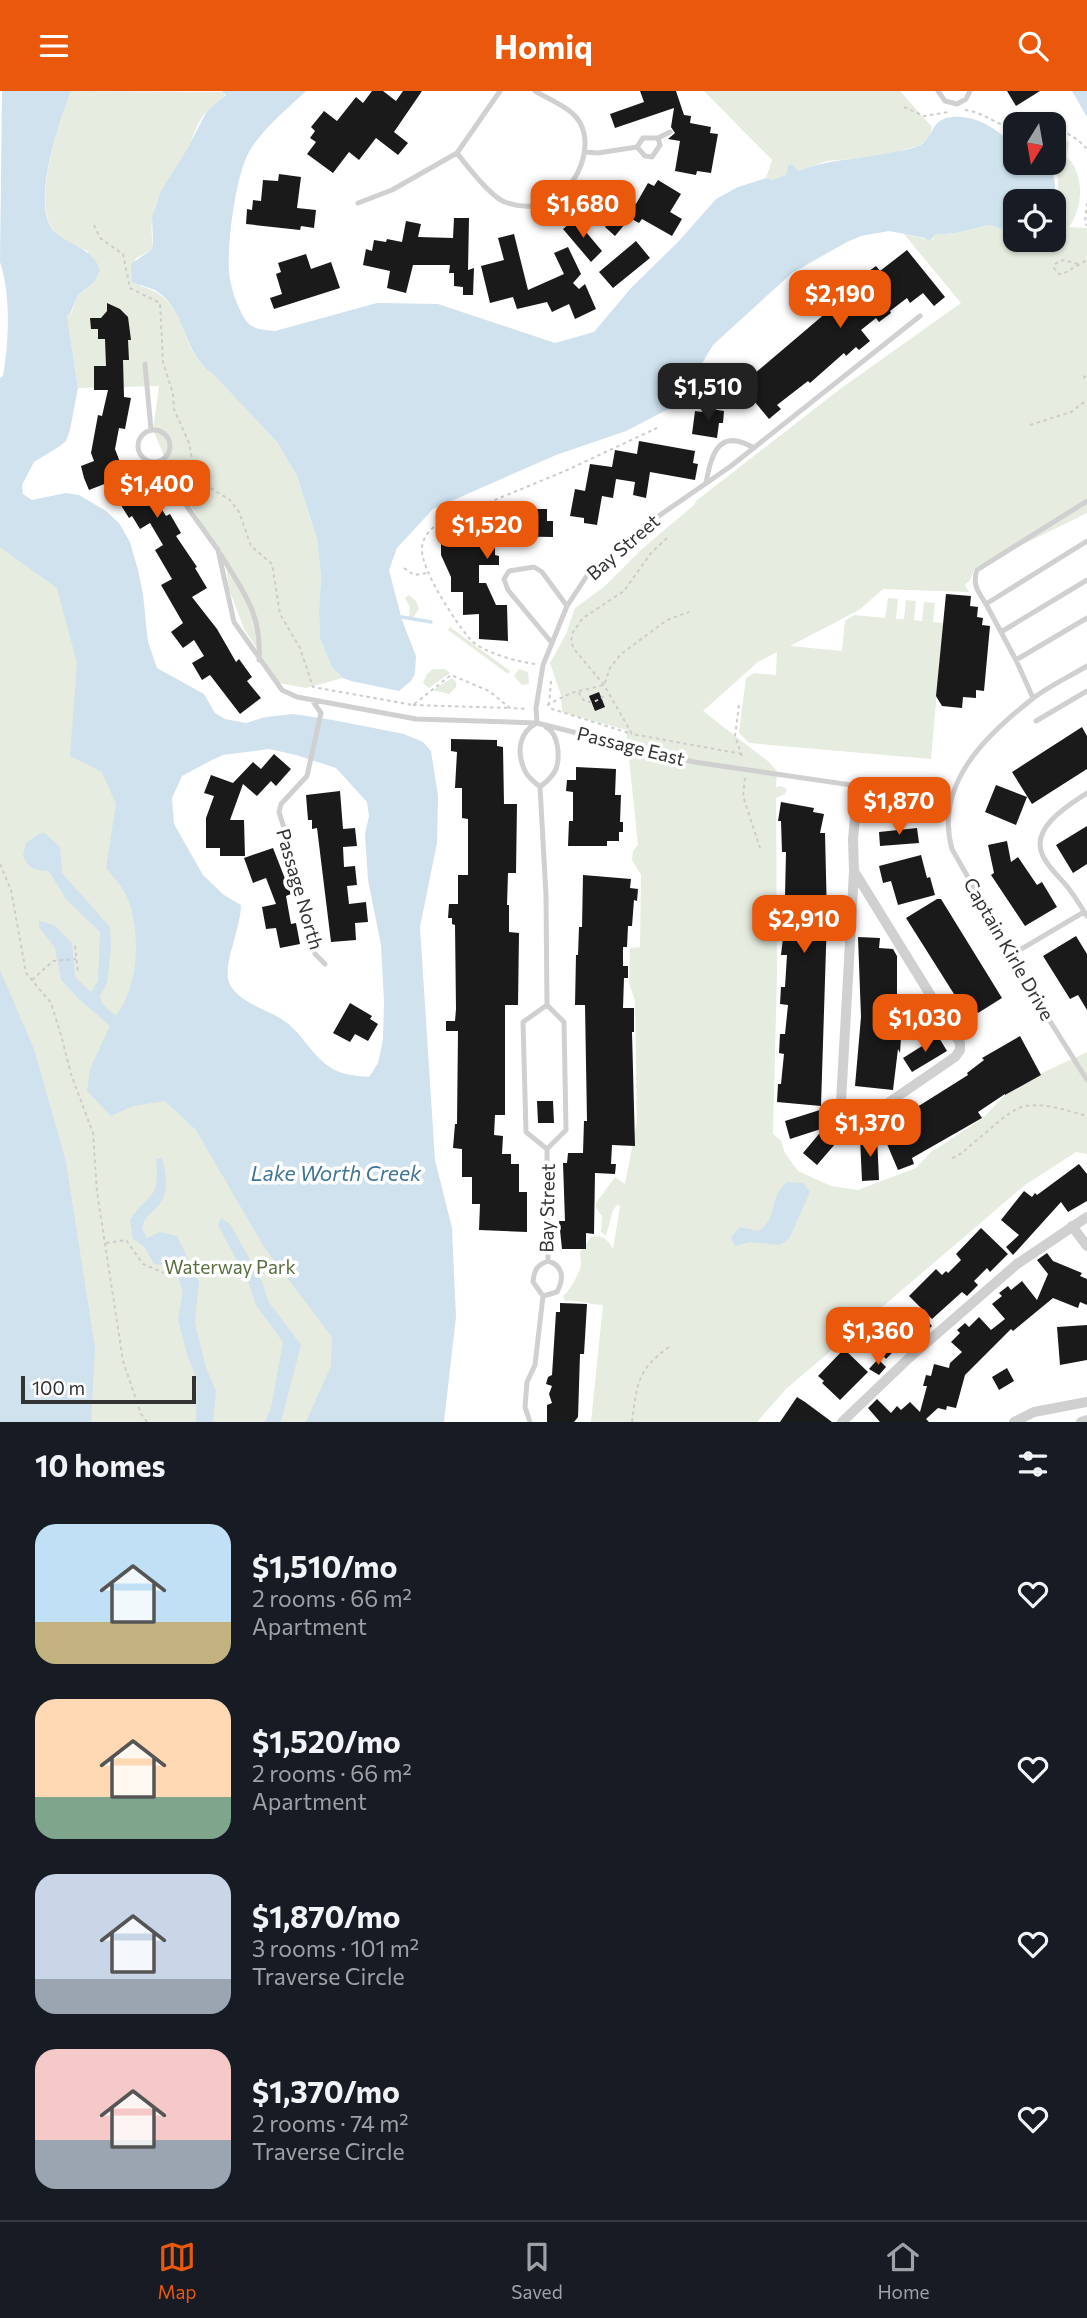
<!DOCTYPE html>
<meta charset="utf-8">
<style>
body{margin:0;font-family:Commissioner,sans-serif;background:#20242c;color:#f1f3f6;height:100vh;display:flex;flex-direction:column;font-size:26px;white-space:nowrap}
*{box-sizing:border-box;margin:0}
p{font-size:23px;color:#9ea1a6}
.icon{flex:none;width:38px;height:38px;fill:none;stroke:currentColor;stroke-width:2;stroke-linecap:round;stroke-linejoin:round}
.map{position:relative;height:1331px;overflow:hidden}
.drawer{display:flex;flex-direction:column;background:#171b24;flex:1}
.drawer>*{flex:none}
.needle{width:46px;rotate:191deg}
.fabs{position:absolute;left:1003px;top:21px;display:grid;gap:14px}
.fabs a{display:grid;place-items:center;width:63px;height:63px;border-radius:14px;background:#171b24;box-shadow:0 2px 5px #0004;font-size:35px}
.scale{position:absolute;left:21px;bottom:18px;width:175px;box-sizing:border-box;padding-left:7px;border:4px solid #333;border-top:0;font-size:19px;line-height:24px;white-space:nowrap;color:#333;-webkit-text-stroke:5px #fff;paint-order:stroke}
.price{position:absolute;translate:-50% -60px;padding:0 16px;border-radius:14px;background:#ea580c;color:#fff;font-size:23px;line-height:46px;filter:drop-shadow(0 2px 4px #0008)}
.price::after{content:'';position:absolute;left:50%;top:42px;width:21px;height:16px;margin-left:-10px;background:inherit;clip-path:polygon(0 0,100% 0,50% 100%)}
.price.selected{background:#222;color:#fff}
ul{padding:0;list-style:none}
li{display:flex;align-items:center;gap:21px;height:175px;padding:0 35px}
li span{display:grid;place-items:center;flex:none;width:196px;height:140px;border-radius:21px;color:#555}
li>.icon{margin-inline-start:auto}
span .icon{width:84px;height:84px;fill:#fffc;stroke-width:1}
li b{font-size:30px}
h2{display:flex;justify-content:space-between;align-items:center;height:84px;padding:0 35px;font-size:30px}
header{display:flex;justify-content:space-between;align-items:center;height:91px;padding:0 35px;background:#ea580c;color:#fff;font-size:32px;font-weight:700}
.tab-bar{display:flex;justify-content:space-around;align-items:center;height:98px;border-top:2px solid #363941;background:#171b24;font-size:19px;color:#9ea1a6}
.tab-bar a{display:grid;justify-items:center;gap:4px}
.tab-bar .selected{color:#ea580c}
.map>svg:first-child{display:block}
.green{fill:#e6ecdf}
.water{fill:#cfe2ee;fill-rule:evenodd}
.lines{fill:none;stroke-linecap:round;stroke-linejoin:round}
.stream{stroke:#cfe2ee;stroke-width:3.5}
.building{fill:#1a1a1a}
.path{stroke:#cdcdcd;stroke-width:2;stroke-dasharray:3.5 3.5;stroke-linecap:butt}
.lane{stroke:#d0d0d0;stroke-width:5}
.street{stroke:#d0d0d0;stroke-width:10}
.labels{text-anchor:middle;stroke-width:7;stroke-linejoin:round;paint-order:stroke}
.street-label{font-size:19px;fill:#333;stroke:#fff}
.park-label{font-size:19px;fill:#56703f;stroke:#fff}
.water-label{font-size:21px;font-style:italic;fill:#3f7597;stroke:#fff}
</style>
<header><svg class="icon" aria-label="menu" viewBox="0 0 24 24"><path d="M4 6h16M4 12h16M4 18h16"/></svg>Homiq<svg class="icon" aria-label="search" viewBox="0 0 24 24"><circle cx="10" cy="10" r="6"/><path d="M15 15l6 6"/></svg></header>
<div class="map">
<svg width="1087" height="1331" viewBox="0 0 1087 1331">
<rect width="100%" height="100%" fill="#fff"/>
<path class="green" d="M71,0L226,1C222,11 214,13 207,20C197,30 193,47 187,59C167,95 146,111 153,155L151,159L135,168L140,195C192,208 177,261 213,283L277,351L297,385L317,448L321,486L319,519L320,548L332,576L343,587L306,597L279,592L244,538L229,498L226,474L171,381L153,339L159,295L78,297L67,224L71,223L78,204L85,199L88,160C76,155 59,148 52,137C33,108 59,31 71,0Z
M704,0H900L932,36L929,47L918,55L876,66L827,70L797,80L792,73L788,74L786,84L773,89L766,87L772,69Z
M1054,46L1065,47L1069,52L1067,66C1085,83 1083,117 1069,136L1087,137V422L975,477L970,489L965,494L969,501L883,498L859,519L790,555L842,560L845,530L854,524L885,527L888,507L898,508L896,528H904L906,509L916,510L914,529L922,530L924,511L935,512L933,531L943,532L931,668L749,652L739,642L746,587L754,582L776,584L777,561L758,571L703,620L769,671L777,680L776,696L781,695L787,698L785,703L776,707L777,884L773,1043L781,1050L785,1062L798,1080L831,1095L858,1099L916,1077L930,1062L983,1027L1005,1004L1046,980L1087,961V1063L1076,1061L1025,1094L786,1298L757,1331H591L603,1214C590,1214 580,1209 565,1210L563,1205C569,1201 581,1180 581,1173C581,1169 580,1165 580,1161L591,1146C603,1143 608,1149 613,1158L620,1116L618,1113L613,1119L606,1145L601,1141L602,1125L596,1117V1112L615,1086L625,1093L637,1030L635,910L629,892L630,857L640,856L641,784L632,769L633,760L638,754L626,639L562,621L561,604L550,572L566,543L575,517L605,495L642,458L694,414L696,410L840,298L961,212L904,143L932,149L935,144L956,142L989,134L1015,142V149H1054V123L1058,113V87L1054,79L1046,72H1054Z
M0,449L72,502L90,608L436,1331H89L0,905Z
M409,504L416,510L419,518L412,528L409,527L410,516L405,507Z
M450,536L510,580L508,583L448,539Z
M433,578H445L450,582L429,597L423,592L427,583Z
M519,578L528,581L529,593L522,594L514,585Z
M452,587L456,591V596L449,603L433,599Z"/>
<path class="water" d="M2,0H71C60,29 28,118 56,142C72,156 93,157 100,179L95,190L78,204L70,223L67,224L78,297L70,339L66,350L60,355L34,371L22,394L23,403L32,409L66,402L79,404L106,420L119,432L130,451L138,479L143,503L148,551L157,577L204,603L215,622L225,628L246,632L266,626L293,623L333,629L404,643L423,651L431,660L438,705L437,752L420,836L435,1069L452,1137L456,1226L444,1331H306L331,1275L332,1246L264,1156L196,1039L165,1010L133,1015L111,1025L87,1000L90,978L110,935L79,908L61,889L55,857L39,836V830L54,834L72,852L75,886L91,901L98,890L100,841L66,808L49,780C35,779 30,779 23,765L26,752L39,743L45,742L60,756L62,782L110,836L111,858L107,892L100,905L102,913L116,925C139,893 141,845 128,808C124,797 113,786 106,777L116,713L102,681L70,665L77,572L57,497L0,456V287L3,285C9,251 11,203 0,171ZM269,658L296,664L336,677L367,711L369,725L365,743L368,789L381,854L384,909L383,949L378,972L369,986C357,985 344,984 333,978C312,966 302,941 283,929C267,918 233,910 228,888C225,868 241,836 241,814L224,804L203,784L174,733L172,707L182,685L212,669L223,664Z
M222,0H306C288,17 259,41 248,63C236,85 227,153 229,179C229,193 239,223 249,233C256,239 266,239 275,240L377,212L438,213L555,252L594,241L631,197L678,151L716,108L738,96L766,87L773,89L786,84L788,74L792,73L798,80C830,67 864,69 898,60C904,59 912,58 918,55C936,47 928,28 953,26C979,24 995,39 1015,53V72C1039,72 1055,68 1055,98C1056,104 1056,109 1054,115V110H1015V142L989,134L956,142L935,144L930,150L925,147L889,140L861,145L847,151L792,182L713,254L678,313L626,340L556,364L433,418L397,457L389,479L402,529L416,565L415,583L411,590L399,600L351,590L343,587L332,576L320,548L319,519L321,486L317,448L297,385L277,351L213,283C184,266 187,221 158,201C151,196 140,195 132,191L131,173L151,159L153,155L152,125L161,100L186,60L207,20L226,4Z
M1072,0H1087V26Z
M0,879L34,958L66,1071L95,1257L91,1331H0Z
M162,1067C166,1081 169,1099 161,1111C154,1122 144,1124 142,1138L147,1147L160,1141L177,1145L199,1191L195,1232L206,1277L216,1300L213,1331H196L197,1290L187,1263L178,1228L183,1200L174,1175L154,1173L144,1155L133,1148L130,1129C149,1099 160,1112 156,1068Z
M788,1091L803,1092L810,1101L789,1148L779,1154L750,1151L735,1155L731,1146L740,1136L758,1140C780,1127 767,1105 788,1091Z
M221,1127L230,1133L261,1188L268,1210L301,1254L281,1331H265L271,1317L283,1251L256,1214L248,1190L218,1134Z"/>
<g class="lines">
<path class="stream" d="M402,526L431,531"/>
</g>
<path class="building" d="M372,0H383L396,10L403,0H422L394,41L408,52L398,64L376,47L359,69L349,61L333,82L307,63L316,51L310,47L315,40L311,36L324,20L337,30L356,6L363,12Z
M640,0H676L684,24L691,25L690,32L711,36L710,42L718,43L711,82L697,80L696,84L675,80L680,50L668,48L675,42L671,36L674,17L615,37L610,23L644,11Z
M1007,0H1040L1016,15Z
M279,83L301,86L297,117L316,119L314,137L301,135L300,139L246,133L247,118L252,119L253,109L261,110L263,89L278,90Z
M658,89L681,103L670,121L682,128L672,145L642,128L639,132L630,127L615,145L605,136L619,121L607,114L615,100L636,113L648,92L654,95Z
M454,127H469L468,179L474,177L473,204H463V196L454,195V182H449L450,174H413L406,202L387,197L390,180L363,174L366,158L372,160L374,149L386,151L387,148L402,151L406,130L421,133L418,146L453,147Z
M575,128L602,160L591,171L563,138Z
M514,143L528,199L564,183L554,162L568,156L581,183L573,192L579,198L585,193L596,218L575,228L569,213L552,221L547,211L517,218L513,206L490,212L481,175L504,169L498,147Z
M636,150L650,167L613,197L599,181Z
M907,159L945,206L934,215L923,202L910,212L907,207L890,220L891,222L879,231L876,227L861,239L870,250L859,259L856,256L846,265L844,262L810,292L808,290L777,314L781,318L769,328L741,294L827,221L824,217L852,195L851,193L876,175L880,180Z
M306,163L311,178L331,171L340,197L274,218L270,207L282,203L276,183L281,181L278,172Z
M107,212L120,218L128,226L131,249H128L129,269H123L124,306L131,307L125,338L119,337L115,358L126,387L132,383L140,397L146,393L166,425L170,423L181,442L176,445L197,476L195,477L207,497L192,506L217,538L236,571L239,568L252,586L247,590L261,607L240,623L210,584L202,589L192,572L204,565L194,549L183,557L171,541L183,532L161,494L172,488L155,459L163,454L150,432L140,438L132,425L129,427L107,392L89,399L84,387L81,375L94,370L91,362L98,324L102,325L108,299H94V275H106L105,248H98V238H91L90,227H101L107,220Z
M711,318L724,320L723,332H719L717,347L692,343L695,320L710,322Z
M639,350L695,360L693,372L698,373L695,389L650,381L646,407L633,404L635,391L616,388L613,407L602,405L597,434L584,432V427L570,425L575,398L585,400L590,373L612,376L615,359L637,363Z
M498,418H547V430H553V446L495,445V464L499,465V474H479V492H486L496,514H507L508,550L479,548V523L463,524V501H451V486L441,464V441H461V427H477Z
M946,503L971,505L970,515L978,516L977,526L983,527L982,534L990,535L984,600L976,599V607L963,606L962,617L942,615L936,605Z
M599,601L605,616L595,620L589,605Z
M1082,636L1087,645V678L1032,713L1012,681Z
M451,648L497,649V655L503,656L504,713H517L516,782H508L507,814H509V841L519,842L518,914H505V1024H495L494,1044L503,1045L502,1063H511V1073H519V1101H527V1141L479,1139L480,1113H472V1086H462V1058L453,1057L455,1033H457L458,940H446V930H455L456,918L455,834L452,833V827H448L449,813H458V784H468V728L462,727V697H455L457,661L451,660Z
M274,663L291,678L276,695L271,690L257,705L243,693L230,729H244L245,765H220V757H206V727L214,705L204,702L211,684L233,692L253,671L261,678Z
M576,676L616,678L615,704H621L620,731H623V741H619V750H607V755H568L569,730H573V701L566,700L567,689H576Z
M996,694L1027,706L1016,734L985,721Z
M340,700L343,738L355,737L357,755L343,756L344,776L355,775L357,794L347,795L349,813L366,811L368,831L355,832L356,849L331,851L317,737L312,738V729H308L306,704Z
M781,711L814,717L813,721L824,723L820,742H825L827,826L821,1015L777,1011L778,993H781L784,963L779,962L780,943H785L788,914L780,913L781,896H785L787,864H781L788,805H785L786,761H782L781,730H778Z
M1087,735V773L1073,782L1056,754Z
M917,737L919,752L880,755L879,741Z
M1007,750L1011,771L1018,766L1037,794L1042,791L1057,816L1025,835L991,784L994,782L988,754Z
M273,757L291,803L286,805L291,833L296,832L300,853L280,857L276,837L266,838L262,816L276,813L266,787L253,792L244,767Z
M921,764L927,787L930,786L935,804L898,814L891,790L883,792L879,775Z
M583,784L631,788L630,797L638,798L637,810L634,809L632,835H628L627,856H623V875H628V887H624L623,917H634V941H632L635,1055L612,1054L611,1073H616L615,1083L595,1082L594,1143L586,1142V1158H562L559,1130H565L563,1072H567L568,1062H583L584,1030H587L585,914H575L576,864H578L579,836H582Z
M937,808H941L1002,907L978,922L975,917L966,922L906,827Z
M1076,845L1087,863V919L1078,904L1070,908L1043,865Z
M858,846L880,847L879,857L893,858L897,865V907H902V932L900,962L898,958L893,999L855,995L861,926Z
M350,912L372,925L370,928L378,933L368,950L355,943L350,951L333,942Z
M938,945L947,960L912,981L903,967Z
M1020,945L1041,984L1005,1004V1003L978,1021L982,1027L912,1067L914,1073L898,1079L881,1039L908,1027L906,1023L968,984L967,982L984,969L982,967Z
M537,1010H553L554,1032H538Z
M823,1018L827,1034L842,1045L817,1074L803,1062L824,1037L790,1048L785,1030Z
M877,1045L879,1089L862,1090L860,1046Z
M1079,1073L1087,1083V1110L1068,1121L1061,1111L1013,1164L1006,1156L1019,1144L1001,1129L1024,1100L1032,1106L1035,1102L1037,1104Z
M981,1137L1008,1163L990,1181L987,1177L974,1190L978,1194L967,1205L962,1201L932,1228L909,1205L936,1178L942,1184L946,1180L948,1182L961,1169L956,1163Z
M1047,1162L1053,1170L1082,1182L1080,1185L1087,1188V1214L1080,1211L1078,1217L1053,1207L1013,1240L1011,1238L965,1284L956,1317L947,1315L946,1319L938,1317L926,1328L929,1331H880L868,1317L877,1308L891,1322L897,1315L901,1319L910,1311L920,1321L927,1295H923L926,1284L931,1285L934,1273L949,1277L950,1272L962,1261L951,1251L960,1242L957,1239L965,1232L969,1236L979,1226L991,1239L1005,1228L992,1213L1002,1205L999,1202L1008,1195L1011,1199L1022,1190L1037,1209L1048,1183L1037,1169Z
M560,1212L587,1213L584,1263H580L578,1326L574,1331H547V1314L552,1312L549,1303L552,1295L546,1293L548,1286L552,1284L556,1221H560Z
M892,1217L913,1240L886,1268L864,1243Z
M925,1227L932,1235L922,1244L915,1237Z
M1087,1234V1269L1060,1274L1057,1236Z
M844,1258L868,1281L840,1309L822,1292L824,1290L818,1285Z
M878,1268L886,1276L879,1284L869,1278Z
M1007,1277L1014,1290L999,1299L992,1286Z
M797,1306L805,1311L832,1331H780Z"/>
<g class="lines">
<path class="path" d="M904,16L924,25L949,21
M965,19C984,21 999,36 1015,37
M1054,39C1067,40 1078,48 1087,58
M1087,112L1085,130L1087,135
M94,134L100,147L123,163L130,197L160,212L163,271L173,303L174,318L189,352L194,379L201,391L230,409L239,421L251,455L272,473L280,523L300,557L313,596L413,614L451,584L489,600L510,617L528,618
M1078,173L1063,169L1055,173L1054,177L1059,183H1063L1087,169
M1083,287L1087,284
M1030,334L1071,321L1087,309
M667,447L651,462L624,500L583,527L573,541L571,550L574,558L604,594L632,643L742,663
M404,477L414,484L427,482
M535,573C518,571 481,561 470,548C456,532 421,479 422,458C422,447 430,438 439,432L565,380L657,337
M551,590L549,614L552,618L632,643
M579,601C583,616 597,612 606,603
M413,614L509,617
M547,614L571,602L604,594L610,577L621,563L667,529L689,521
M739,614L735,645L743,668
M745,687L743,705L760,757
M0,773L11,799L26,882L51,912L61,944L71,983L93,1042L97,1101L123,1270L141,1323L147,1331
M75,855L78,882
M32,889L53,870L76,868
M952,1067C963,1063 969,1055 978,1048C991,1038 1003,1025 1017,1018C1036,1008 1068,1020 1087,1025
M106,1152L126,1149L143,1173L164,1182
M632,1331C637,1293 637,1279 669,1256"/>
<path class="lane" d="M938,0L945,10L957,13L966,8L970,0
M637,56L645,65L652,66L660,54L658,47
M584,61L598,62L637,56L643,47H658L670,41
M457,62C466,74 492,107 505,111C520,117 539,117 553,109C580,94 599,45 572,22C562,13 547,7 535,0
M358,112L392,99L457,62L500,0
M145,273L151,339
M138 355a16 16 0 1 1 32 0a16 16 0 1 1-32 0Z
M161,370L188,417L218,459L234,531L282,599L297,606L416,628L537,632L694,671L920,704L949,711
M706,392C711,363 719,336 754,357
M1087,410L977,479C972,493 978,501 986,513L1087,450
M221,464C244,502 262,523 259,569
M986,513L1016,569L1087,527
M1001,541L1087,489
M552,552L508,499L504,488L509,480L534,476L542,481L567,515
M1016,569L1033,607
M1087,575C1069,586 1047,596 1031,609C985,645 934,694 952,758L1043,919L1087,989
M312,609L321,622L307,685L281,713L279,721L294,769L315,863L325,873
M1036,630L1087,600
M540,696C546,691 553,686 556,678C560,666 559,643 546,636
M1087,702C1069,714 1031,736 1042,763C1047,776 1061,787 1069,798C1076,807 1081,816 1087,825
M1011,864L1084,821
M547,914L523,931L526,1041L547,1058
M543,1205L557,1201C564,1188 564,1175 548,1170
M530,1331L525,1316L527,1291L535,1274L543,1205L533,1191C534,1179 537,1174 548,1170L547,1058L566,1039L564,931L547,914L546,804L540,696C535,691 528,687 525,680C516,661 519,641 537,632L536,617L543,574L567,515L590,480L650,431L731,375L920,225"/>
<path class="street" d="M854,780L841,1011L850,1023H872L955,966L960,959V952L854,780L853,748L858,695
M1072,1135L1087,1155
M842,1331L909,1267L1017,1173L1087,1126
M1014,1331L1034,1321L1087,1311
M1081,1331L1087,1329"/>
</g>
<g class="labels">
<g class="street-label">
<text transform="translate(623 456) rotate(-41)" y="7">Bay Street</text>
<text transform="translate(631 655) rotate(14)" y="7">Passage East</text>
<text transform="translate(300 798) rotate(74)" y="7">Passage North</text>
<text transform="translate(1009 858) rotate(60)" y="7">Captain Kirle Drive</text>
<text transform="translate(547 1117) rotate(-89)" y="7">Bay Street</text>
</g>
<g class="park-label">
<text x="230" y="1183">Waterway Park</text>
</g>
<g class="water-label">
<text x="336" y="1090">Lake Worth Creek</text>
</g>
</g>
</svg>
<div class="fabs">
<a><svg class="needle" viewBox="-14 -14 28 28"><path d="M0-13l5 13h-10z" fill="#e53935"/><path d="M0 13l5-13h-10z" fill="#9ea1a6"/></svg></a>
<a><svg class="icon" aria-label="locate" viewBox="0 0 24 24"><circle cx="12" cy="12" r="6"/><path d="M12 2v4M12 18v4M2 12h4M18 12h4"/></svg></a>
</div>
<div class="scale">100 m</div>
<b class="price" style="left:583px;top:149px">$1,680</b>
<b class="price" style="left:840px;top:239px">$2,190</b>
<b class="price selected" style="left:708px;top:332px">$1,510</b>
<b class="price" style="left:157px;top:429px">$1,400</b>
<b class="price" style="left:487px;top:470px">$1,520</b>
<b class="price" style="left:899px;top:746px">$1,870</b>
<b class="price" style="left:804px;top:864px">$2,910</b>
<b class="price" style="left:925px;top:963px">$1,030</b>
<b class="price" style="left:870px;top:1068px">$1,370</b>
<b class="price" style="left:878px;top:1276px">$1,360</b>
</div>
<section class="drawer">
<h2>10 homes<svg class="icon" aria-label="filters" viewBox="0 0 24 24"><path d="M4 7h16M4 17h16"/><circle cx="9" cy="7" r="2"/><circle cx="15" cy="17" r="2"/></svg></h2>
<ul>
<li><span style="background:linear-gradient(#bfe0f5 70%,#c2b280 0)"><svg class="icon" aria-label="home" viewBox="0 0 24 24"><path d="M3 11l9-7 9 7M6 9v11h12V9"/></svg></span><div><b>$1,510/mo</b><p>2 rooms · 66 m²</p><p>Apartment</p></div><svg class="icon" aria-label="heart" viewBox="0 0 24 24"><path d="M12 20l-8-8c-3-5 5-10 8-4 3-6 11-1 8 4z"/></svg></li>
<li><span style="background:linear-gradient(#ffd9b3 70%,#7fa58c 0)"><svg class="icon" aria-label="home" viewBox="0 0 24 24"><path d="M3 11l9-7 9 7M6 9v11h12V9"/></svg></span><div><b>$1,520/mo</b><p>2 rooms · 66 m²</p><p>Apartment</p></div><svg class="icon" aria-label="heart" viewBox="0 0 24 24"><path d="M12 20l-8-8c-3-5 5-10 8-4 3-6 11-1 8 4z"/></svg></li>
<li><span style="background:linear-gradient(#c9d6e8 75%,#9aa5b1 0)"><svg class="icon" aria-label="home" viewBox="0 0 24 24"><path d="M3 11l9-7 9 7M6 9v11h12V9"/></svg></span><div><b>$1,870/mo</b><p>3 rooms · 101 m²</p><p>Traverse Circle</p></div><svg class="icon" aria-label="heart" viewBox="0 0 24 24"><path d="M12 20l-8-8c-3-5 5-10 8-4 3-6 11-1 8 4z"/></svg></li>
<li><span style="background:linear-gradient(#f6c9c9 65%,#9aa5b1 0)"><svg class="icon" aria-label="home" viewBox="0 0 24 24"><path d="M3 11l9-7 9 7M6 9v11h12V9"/></svg></span><div><b>$1,370/mo</b><p>2 rooms · 74 m²</p><p>Traverse Circle</p></div><svg class="icon" aria-label="heart" viewBox="0 0 24 24"><path d="M12 20l-8-8c-3-5 5-10 8-4 3-6 11-1 8 4z"/></svg></li>
</ul>
</section>
<nav class="tab-bar">
<a class="selected"><svg class="icon" aria-label="map" viewBox="0 0 24 24"><path d="M3 6l6-2 6 2 6-2v14l-6 2-6-2-6 2zM9 4v14M15 6v14"/></svg>Map</a>
<a><svg class="icon" aria-label="saved" viewBox="0 0 24 24"><path d="M7 4h10v16l-5-4-5 4z"/></svg>Saved</a>
<a><svg class="icon" aria-label="home" viewBox="0 0 24 24"><path d="M3 11l9-7 9 7M6 9v11h12V9"/></svg>Home</a>
</nav>
